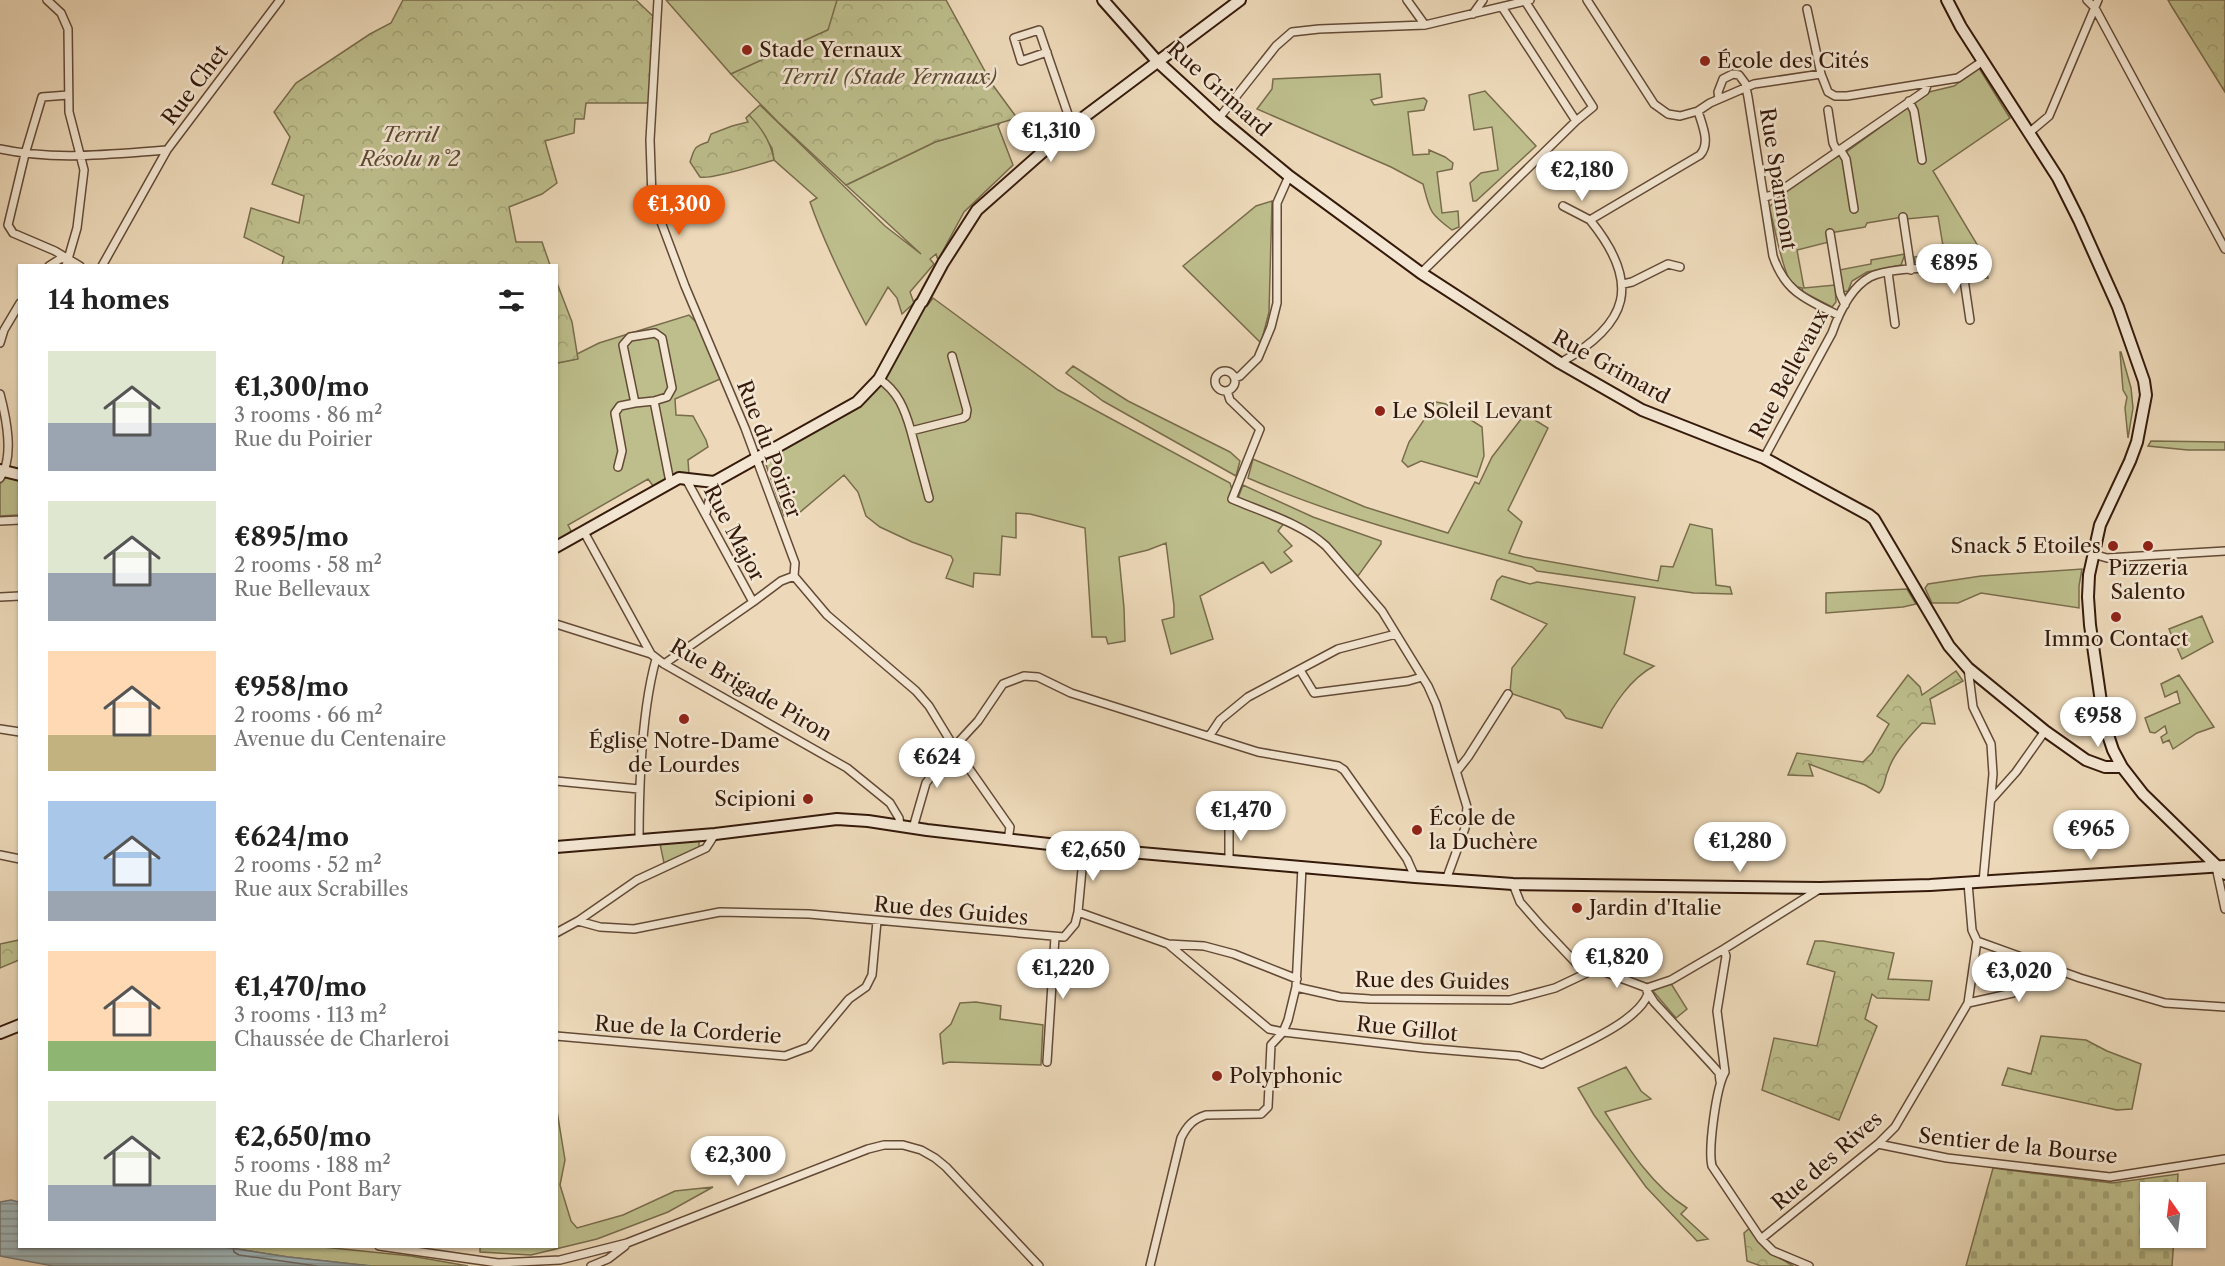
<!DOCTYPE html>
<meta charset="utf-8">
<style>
body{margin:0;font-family:"Libre Caslon Text",serif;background:#f6f6f6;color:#222;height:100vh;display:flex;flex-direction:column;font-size:22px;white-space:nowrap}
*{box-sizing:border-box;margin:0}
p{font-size:20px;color:#767676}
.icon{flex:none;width:33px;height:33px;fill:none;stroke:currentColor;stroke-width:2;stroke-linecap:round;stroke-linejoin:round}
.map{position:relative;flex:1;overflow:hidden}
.sheet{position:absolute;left:18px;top:264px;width:540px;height:984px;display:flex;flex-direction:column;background:#fff;border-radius:0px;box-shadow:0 2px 4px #0004}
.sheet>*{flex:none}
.needle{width:39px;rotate:346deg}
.tools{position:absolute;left:2140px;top:1182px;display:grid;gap:12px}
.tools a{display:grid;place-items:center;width:66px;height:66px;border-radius:0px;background:#fff;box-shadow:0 2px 4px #0004;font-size:30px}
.price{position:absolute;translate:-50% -51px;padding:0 14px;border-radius:21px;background:#fff;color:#222;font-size:20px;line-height:39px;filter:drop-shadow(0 2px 3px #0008)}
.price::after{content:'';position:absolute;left:50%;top:36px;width:18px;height:14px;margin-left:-9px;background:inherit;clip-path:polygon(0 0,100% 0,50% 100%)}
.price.on{background:#ea580c;color:#fff}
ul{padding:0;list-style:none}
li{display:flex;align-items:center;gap:18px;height:150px;padding:0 30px}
li span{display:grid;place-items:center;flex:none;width:168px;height:120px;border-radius:0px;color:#555}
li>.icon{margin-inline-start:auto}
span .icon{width:72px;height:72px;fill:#fffc;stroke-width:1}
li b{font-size:26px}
h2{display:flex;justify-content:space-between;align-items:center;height:72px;padding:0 30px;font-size:26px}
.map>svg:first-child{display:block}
.green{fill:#bdbe8c;stroke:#796c4c;stroke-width:1.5}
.forest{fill:url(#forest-crowns);stroke:#796c4c;stroke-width:1.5}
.cemetery{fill:url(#cemetery-stones);stroke:#796c4c;stroke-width:1.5}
.water{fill:url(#water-rules);stroke:#757875;stroke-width:1.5}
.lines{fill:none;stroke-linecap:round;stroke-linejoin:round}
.shore{stroke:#6a6863;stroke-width:1.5}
.street-casing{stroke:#634a36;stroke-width:10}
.secondary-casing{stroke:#351a0b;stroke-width:14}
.street{stroke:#f3e6d2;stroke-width:7}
.secondary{stroke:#f3e6d2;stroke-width:10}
.poi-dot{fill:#8f2418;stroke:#f3e6d2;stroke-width:2}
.labels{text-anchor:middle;stroke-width:5;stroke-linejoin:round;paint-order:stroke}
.poi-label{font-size:21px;fill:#351a0b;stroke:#f3e6d2;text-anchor:start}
.park-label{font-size:21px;font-style:italic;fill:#5e4b32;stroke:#f3e6d2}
.street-label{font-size:21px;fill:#351a0b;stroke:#f3e6d2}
</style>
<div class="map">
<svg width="2225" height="1266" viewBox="0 0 2225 1266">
<defs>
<pattern id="forest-crowns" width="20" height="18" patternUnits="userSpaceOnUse" patternTransform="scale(1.5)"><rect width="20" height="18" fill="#bdbe8c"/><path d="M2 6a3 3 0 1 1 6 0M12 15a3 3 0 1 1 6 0" fill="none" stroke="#a3a377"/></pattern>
<pattern id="cemetery-stones" width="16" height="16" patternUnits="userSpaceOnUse" patternTransform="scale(1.5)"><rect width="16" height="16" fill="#bdbe8c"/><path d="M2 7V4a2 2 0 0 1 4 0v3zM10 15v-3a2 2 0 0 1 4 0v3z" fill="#a3a377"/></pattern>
<pattern id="water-rules" width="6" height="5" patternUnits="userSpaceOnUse" patternTransform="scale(1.5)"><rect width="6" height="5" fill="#9fb7bb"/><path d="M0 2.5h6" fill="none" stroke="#829496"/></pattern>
</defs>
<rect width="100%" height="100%" fill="#edd9b9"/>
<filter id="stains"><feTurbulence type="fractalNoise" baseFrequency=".00333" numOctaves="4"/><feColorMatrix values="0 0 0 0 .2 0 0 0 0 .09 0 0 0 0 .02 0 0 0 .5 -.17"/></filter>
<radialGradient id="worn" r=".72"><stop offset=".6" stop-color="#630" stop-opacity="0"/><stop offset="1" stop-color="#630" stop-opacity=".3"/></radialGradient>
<path class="green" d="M666,0H846L828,30L731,74Z
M1979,68L2010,118L1933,171L1978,246L1988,278L1967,280L1969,271L1975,268L1971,250C1965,251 1958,251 1951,253C1938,257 1934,268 1915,262L1914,257L1944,252L1938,216L1906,219L1903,217L1867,223L1865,227L1830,233L1829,242L1797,250L1804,288L1835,285L1836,302L1832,307L1803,292L1802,288C1796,287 1793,286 1790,281C1781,265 1775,227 1769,207L1802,176L1846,152L1929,92L1954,86Z
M1380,74L1382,97L1371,100L1374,105L1424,98L1427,101L1424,110L1408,112L1413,155L1429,154V150L1445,157L1453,163L1452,169L1437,172L1442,213L1458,211L1459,227L1452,230C1429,213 1430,211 1423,184L1391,167L1257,109L1272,89L1273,79Z
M1485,91L1536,146L1476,201H1473L1470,183L1481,173L1498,170L1492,127L1474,130L1469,95Z
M760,105L885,226L921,254L846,185L935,142L1000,123L998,126L1013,165L964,212L938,260L936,254L930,259L934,264L910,292L914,303L902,314L897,298L888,287L866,325C845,285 825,245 810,202L817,198L774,160L772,148L749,115Z
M1272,201L1269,312L1261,343L1183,266L1256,206Z
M1905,254L1901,265L1867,272L1852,281L1848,291L1842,292L1839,270L1871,264V260Z
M933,298L1058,390L1230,483L1235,500L1238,498L1243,485L1313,517L1381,541V544L1358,576C1346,566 1339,554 1328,544C1317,533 1299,528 1285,522L1278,531L1292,546L1284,552L1292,561L1271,573L1263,562L1200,596L1213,639L1171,654L1162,620L1174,617V606L1166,543L1148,550L1119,557L1124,608L1125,641L1108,644L1106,637H1092L1085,528L1030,514L1016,513V538L1002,536L1000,575L974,573L973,587L946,578L953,560L951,556L912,542L880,527L866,516L858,492L844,475L799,513L784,516L764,459L872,390L925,305L927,306Z
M689,315L698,324L720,379L675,399L676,415L693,416L706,440L708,447L688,460L689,475L654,487L648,479L568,525L571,531L567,536L557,541V363L577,359V354L599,343Z
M2120,352H2121L2131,388L2133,408L2128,438L2125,408L2127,397L2123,390Z
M1073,366L1128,401L1230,452L1240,461L1236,476L1103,401L1066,373Z
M1436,402L1446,404L1482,427L1484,456L1477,477L1421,461L1408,467L1402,461L1409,442Z
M1525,414L1548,428L1508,510L1522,522L1509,553L1524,557L1658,581L1661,566L1673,567L1690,524L1712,529L1716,585L1730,587L1732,594L1694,593L1537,571L1532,567C1436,542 1339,518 1248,478L1253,459L1365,507L1448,533L1475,482L1479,484L1492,457Z
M2151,441L2225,442V450H2188L2148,446Z
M8,475L19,477V515L0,516V484Z
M2082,569L2079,586V608L1981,593L1958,603H1932L1925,588L1928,584L1981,576Z
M1502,576L1530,584L1537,582L1635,597L1624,654L1654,666C1631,678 1613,705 1602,728L1566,718L1560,710L1510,693L1512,668L1547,624L1491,599L1497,581Z
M1907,589L1916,604L1903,607L1826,613V593Z
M2202,616L2213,642L2182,659L2169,629Z
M2179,675L2214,727L2197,733L2173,749L2169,740L2163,743L2161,737L2167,733L2165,726L2155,733L2150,732L2145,718L2180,703L2177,691L2165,697L2161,684Z
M699,841V849L664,863L660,844Z
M1670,982L1687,1009L1676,1018L1653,991Z
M976,1002L1001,1006L1000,1019L1043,1025L1041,1065L949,1062L943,1064L940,1034L951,1024L960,1003Z
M1626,1067L1641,1091L1651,1099L1605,1112C1627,1146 1651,1185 1687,1208L1681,1214L1708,1239L1697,1241L1646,1187L1594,1115L1578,1088Z
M557,1111L565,1160L560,1185L571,1221L577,1228L623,1215L675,1191L713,1187L668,1212L597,1239L531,1255L480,1252V1247L556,1246Z
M224,1247H323L411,1256L468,1266H371L288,1257Z"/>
<path class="forest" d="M403,0H636L656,19L652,103H586L584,119H575L574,133L545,141L557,183L542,194L509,207L516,242H542L550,265H282L284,257L244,237L251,208L299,223L304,196L272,184L290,137L274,112L296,83L370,34L391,23Z
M837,0H946L992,84L1017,118L935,142L846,185L778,122L731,74L828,30Z
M2168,0H2225V92L2172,7Z
M749,115C762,128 771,142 774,160C760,164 711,180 700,177L690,162C695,148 693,147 708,142L711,134L732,126L748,122L746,118Z
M557,283L572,322L578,359L557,363Z
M1956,671L1963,681L1930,699L1935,724L1922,723C1910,736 1893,754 1888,771C1884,779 1886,786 1879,793L1865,785L1809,764L1813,776L1788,775L1797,753L1863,762L1872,753L1889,724L1877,716L1908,675L1920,687L1922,695Z
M19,940V960L0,968V944Z
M1815,941H1823L1894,953L1888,979L1932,981L1929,1000L1877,998L1872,994L1865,1019L1877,1026L1839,1120L1762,1090L1774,1038L1817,1046L1835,972L1807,964Z
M2041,1036L2086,1040L2107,1051L2141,1064L2132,1109L2117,1110L2002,1085L2008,1068L2031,1074Z
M1751,1227L1764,1248L1793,1266H1761L1747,1261L1744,1233Z"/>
<path class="cemetery" d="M1993,1168L2112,1183L2178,1174L2177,1192H2151V1238H2174L2172,1266H1966Z"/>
<path class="water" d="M11,1200L19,1202L20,1246L224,1247L288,1257L371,1266H53L0,1256V1202Z"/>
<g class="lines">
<path class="shore" d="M233,1246L234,1252L239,1255L317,1266"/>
<g class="street-casing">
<path id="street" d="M47,0L61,13L68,29L69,112L84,170L77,228L66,266
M658,0L650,140L652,198L685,286L745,428L795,563L794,576L827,615L916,691L929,706L954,747L1010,827L1008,840
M1407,0L1425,25
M1587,0L1654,104L1668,114L1680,116L1698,111L1710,103L1754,84L1821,74L1807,9
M2087,0L2095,8L2225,249
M1502,7L1576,121
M1473,14L1483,0
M1047,52L1021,61L1014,38L1039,30L1072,126
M1821,74L1828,92L1835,96H1847L1958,78L1983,61
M68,95L42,97L25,154L8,225L13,233L55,251L80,266
M1719,99L1718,92L1723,79L1733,74L1739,75L1745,83L1748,97L1773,256C1785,292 1807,300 1838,315
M1909,101L1914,111L1922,160
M1828,110L1833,143L1837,151
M1219,118L1276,46L1292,32L1319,29L1425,25L1530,0
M2030,132L2049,116L2098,0
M0,149C55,161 111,154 167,150L280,0
M1840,149L1846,159L1854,209
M1765,197L1776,194L1925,91L1928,83
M1563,206L1590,220
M1903,217L1911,270
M1830,233L1840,294L1845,305
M49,266L60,259L67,258
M102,266L167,150
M1962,266L1970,320
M1888,272L1895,324
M1421,273L1576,121L1593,107L1525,1
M1623,284L1632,282L1668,264L1680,267
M0,343L4,330L20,303
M1560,363C1629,324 1642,284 1590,220L1700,155C1711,143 1702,125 1698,111
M1215 381a10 10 0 1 1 20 0a10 10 0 1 1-20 0Z
M1235,378L1240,376L1258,358L1271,327L1277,303V203L1289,176
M879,379C898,391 905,410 911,431L963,418L966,416L967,410L952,356
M1227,391L1230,400L1260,429L1232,499C1262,512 1301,523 1326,546L1382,611L1428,686L1436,704L1467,807L1465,828L1446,880
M0,394C6,417 15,457 0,478
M654,401L635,403L623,345L630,337L655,333L662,338L672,388L667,397L654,401L670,482
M911,431L929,498
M1764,458L1832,333C1839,313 1850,288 1870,277C1888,267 1939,268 1962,266L1966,257
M618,467L622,451L615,413L620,406L635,403
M686,479L753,602
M706,513L714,482
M0,521L20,520
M584,532L651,654
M2093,554L2107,558L2225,551
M0,597L20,596
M556,624L651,654L664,664L847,768L890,803L899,818L900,826
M664,664L753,602L781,581L794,576
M1968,668L1973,707L1991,744L1993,774L1983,882
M1300,670L1314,693L1408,681L1422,677
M0,729L20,732
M1210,735L1220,720L1248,697L1338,649L1396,634
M1457,771L1468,757L1508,694
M556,781L639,789
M1991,800L2016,772L2045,731
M913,828L926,783L954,747L978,721L1003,684L1024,676L1038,677L1071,693L1258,752L1338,766L1344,770L1407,859L1415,877
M639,841C639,785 641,713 656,659
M0,855L20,859
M1229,860V824
M2216,867L2225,909
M1968,883L1972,930L1977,941L2080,978L2165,1003L2225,1007
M1513,884L1520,902L1541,926L1576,963L1591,971
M1078,912L1084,848
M578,921L600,927L634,929L720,912L809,914L1064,937L1075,924L1078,912L1168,944L1204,946L1234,954L1297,979
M556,933L578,921L637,880L706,848L715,834
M1168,944L1269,1029L1283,1032L1423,1048L1519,1056L1542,1064C1571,1049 1637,1024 1648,994
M1724,949L1726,956L1717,1011L1725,1072C1716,1088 1708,1149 1712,1166L1761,1239L1773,1251L1809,1266
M1296,987L1340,997L1370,999L1510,1000L1555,988L1591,971H1602L1647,988L1671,980L1724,949L1818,890
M1647,991L1654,1002L1713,1066L1719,1073L1720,1081
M1968,1003L2013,993L2015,956
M556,1036L785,1056L809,1047L849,999L866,987L872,975L877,921
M1047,1062L1055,937
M1878,1144L1947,1158L2110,1177L2225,1159
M1761,1239L1878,1144L1895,1127L1968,1003L1977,941
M379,1246L498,1263L560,1260L627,1243L868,1149L884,1145H903L921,1150L935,1158L946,1167L1039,1266
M591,1266L608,1259L625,1246
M1150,1266L1181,1138C1187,1126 1193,1119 1206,1115L1261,1114L1268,1107L1271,1045L1283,1032L1288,1020L1296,987L1302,867"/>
</g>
<g class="secondary-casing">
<path id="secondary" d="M1103,0L1157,61L1219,118L1289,176L1421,273L1560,363L1642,410L1764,458L1869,515L1874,519L1949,646L1968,668L2045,731L2086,760L2105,767H2122
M1947,0L1961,27L2058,178L2079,220L2118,307L2144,381L2146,395L2137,442L2130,461L2100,525L2089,575L2088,597L2090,625L2104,723L2113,750L2122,767L2143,794L2225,874
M922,302L943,263L977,210L1072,126L1240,0
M0,470L20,475
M556,547L679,478L714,482L857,402L879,379L920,304
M556,847L715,834L837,819L868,821L927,830L1084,848L1415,877L1513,884L1820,888L1930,885L2225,866
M0,1033L20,1025"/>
</g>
<use href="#street" class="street"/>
<use href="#secondary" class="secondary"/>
</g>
<g class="poi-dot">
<circle cx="747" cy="50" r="6"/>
<circle cx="1705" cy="61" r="6"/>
<circle cx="1380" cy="411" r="6"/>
<circle cx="2113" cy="546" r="6"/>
<circle cx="2148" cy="546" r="6"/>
<circle cx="2116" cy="617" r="6"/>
<circle cx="684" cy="719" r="6"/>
<circle cx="808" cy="799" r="6"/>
<circle cx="1417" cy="830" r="6"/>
<circle cx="1577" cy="908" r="6"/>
<circle cx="1217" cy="1076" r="6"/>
</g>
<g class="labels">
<g class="poi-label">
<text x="759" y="57">Stade Yernaux</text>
<text x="1717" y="68">École des Cités</text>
<text x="1392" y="418">Le Soleil Levant</text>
<text x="2101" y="553" text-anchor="end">Snack 5 Etoiles</text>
<text x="2148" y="575" text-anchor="middle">Pizzeria<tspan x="2148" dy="24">Salento</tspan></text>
<text x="2116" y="646" text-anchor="middle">Immo Contact</text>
<text x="684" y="748" text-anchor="middle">Église Notre-Dame<tspan x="684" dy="24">de Lourdes</tspan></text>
<text x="796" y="806" text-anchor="end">Scipioni</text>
<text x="1429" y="825">École de<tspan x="1429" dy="24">la Duchère</tspan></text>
<text x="1589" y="915">Jardin d'Italie</text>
<text x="1229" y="1083">Polyphonic</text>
</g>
<g class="park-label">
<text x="889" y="84">Terril (Stade Yernaux)</text>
<text x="410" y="142">Terril<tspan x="410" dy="24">Résolu n°2</tspan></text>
</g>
<g class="street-label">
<text transform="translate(195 85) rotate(-53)" y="7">Rue Chet</text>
<text transform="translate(1219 89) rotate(42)" y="7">Rue Grimard</text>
<text transform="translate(1778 179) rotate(81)" y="7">Rue Sparmont</text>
<text transform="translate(1611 367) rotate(29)" y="7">Rue Grimard</text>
<text transform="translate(1789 374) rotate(-62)" y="7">Rue Bellevaux</text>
<text transform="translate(769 449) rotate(69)" y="7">Rue du Poirier</text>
<text transform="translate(734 533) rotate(62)" y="7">Rue Major</text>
<text transform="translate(751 690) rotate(30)" y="7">Rue Brigade Piron</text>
<text transform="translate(951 911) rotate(5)" y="7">Rue des Guides</text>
<text transform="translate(1432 981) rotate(1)" y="7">Rue des Guides</text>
<text transform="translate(1407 1029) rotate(6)" y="7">Rue Gillot</text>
<text transform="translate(688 1030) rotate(4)" y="7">Rue de la Corderie</text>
<text transform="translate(2018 1146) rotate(6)" y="7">Sentier de la Bourse</text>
<text transform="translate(1827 1161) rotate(-41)" y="7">Rue des Rives</text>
</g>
</g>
<rect width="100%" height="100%" filter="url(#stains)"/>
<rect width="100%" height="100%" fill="url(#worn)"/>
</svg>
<div class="tools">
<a><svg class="needle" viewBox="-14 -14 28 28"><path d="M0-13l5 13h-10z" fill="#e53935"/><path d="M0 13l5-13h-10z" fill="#767676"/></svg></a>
</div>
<b class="price" style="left:1051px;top:163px">€1,310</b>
<b class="price" style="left:1582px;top:202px">€2,180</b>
<b class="price on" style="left:679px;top:236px">€1,300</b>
<b class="price" style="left:1954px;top:295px">€895</b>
<b class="price" style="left:2098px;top:748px">€958</b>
<b class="price" style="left:937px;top:789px">€624</b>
<b class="price" style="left:1241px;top:842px">€1,470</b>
<b class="price" style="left:2091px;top:861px">€965</b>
<b class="price" style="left:1740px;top:873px">€1,280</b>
<b class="price" style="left:1093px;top:882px">€2,650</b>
<b class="price" style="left:1617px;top:989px">€1,820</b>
<b class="price" style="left:1063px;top:1000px">€1,220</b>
<b class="price" style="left:2019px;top:1003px">€3,020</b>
<b class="price" style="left:738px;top:1187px">€2,300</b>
<section class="sheet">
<h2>14 homes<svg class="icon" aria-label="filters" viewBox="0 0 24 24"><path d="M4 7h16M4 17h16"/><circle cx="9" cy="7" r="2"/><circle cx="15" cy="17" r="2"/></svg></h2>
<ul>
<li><span style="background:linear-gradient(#dfe7d0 60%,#9aa5b1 0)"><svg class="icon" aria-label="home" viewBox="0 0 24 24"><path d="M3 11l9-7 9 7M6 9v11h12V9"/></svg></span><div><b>€1,300/mo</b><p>3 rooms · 86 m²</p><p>Rue du Poirier</p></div></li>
<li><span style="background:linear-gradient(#dfe7d0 60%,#9aa5b1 0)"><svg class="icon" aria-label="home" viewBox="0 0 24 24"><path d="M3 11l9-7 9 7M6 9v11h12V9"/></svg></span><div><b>€895/mo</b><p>2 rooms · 58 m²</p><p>Rue Bellevaux</p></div></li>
<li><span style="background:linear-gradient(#ffd9b3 70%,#c2b280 0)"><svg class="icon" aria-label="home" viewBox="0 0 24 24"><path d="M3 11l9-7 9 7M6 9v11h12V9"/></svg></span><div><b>€958/mo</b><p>2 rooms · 66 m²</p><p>Avenue du Centenaire</p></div></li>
<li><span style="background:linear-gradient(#a9c7e8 75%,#9aa5b1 0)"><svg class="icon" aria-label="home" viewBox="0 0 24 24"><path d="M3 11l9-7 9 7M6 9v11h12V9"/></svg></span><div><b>€624/mo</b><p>2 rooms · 52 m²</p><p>Rue aux Scrabilles</p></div></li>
<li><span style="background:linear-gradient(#ffd9b3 75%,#8fb573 0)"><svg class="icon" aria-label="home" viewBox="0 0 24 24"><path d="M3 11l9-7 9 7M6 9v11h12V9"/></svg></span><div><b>€1,470/mo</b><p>3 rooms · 113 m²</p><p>Chaussée de Charleroi</p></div></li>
<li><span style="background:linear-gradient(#dfe7d0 70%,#9aa5b1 0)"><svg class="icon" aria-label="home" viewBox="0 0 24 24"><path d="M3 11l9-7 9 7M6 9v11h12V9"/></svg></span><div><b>€2,650/mo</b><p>5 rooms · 188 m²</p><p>Rue du Pont Bary</p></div></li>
</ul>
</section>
</div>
